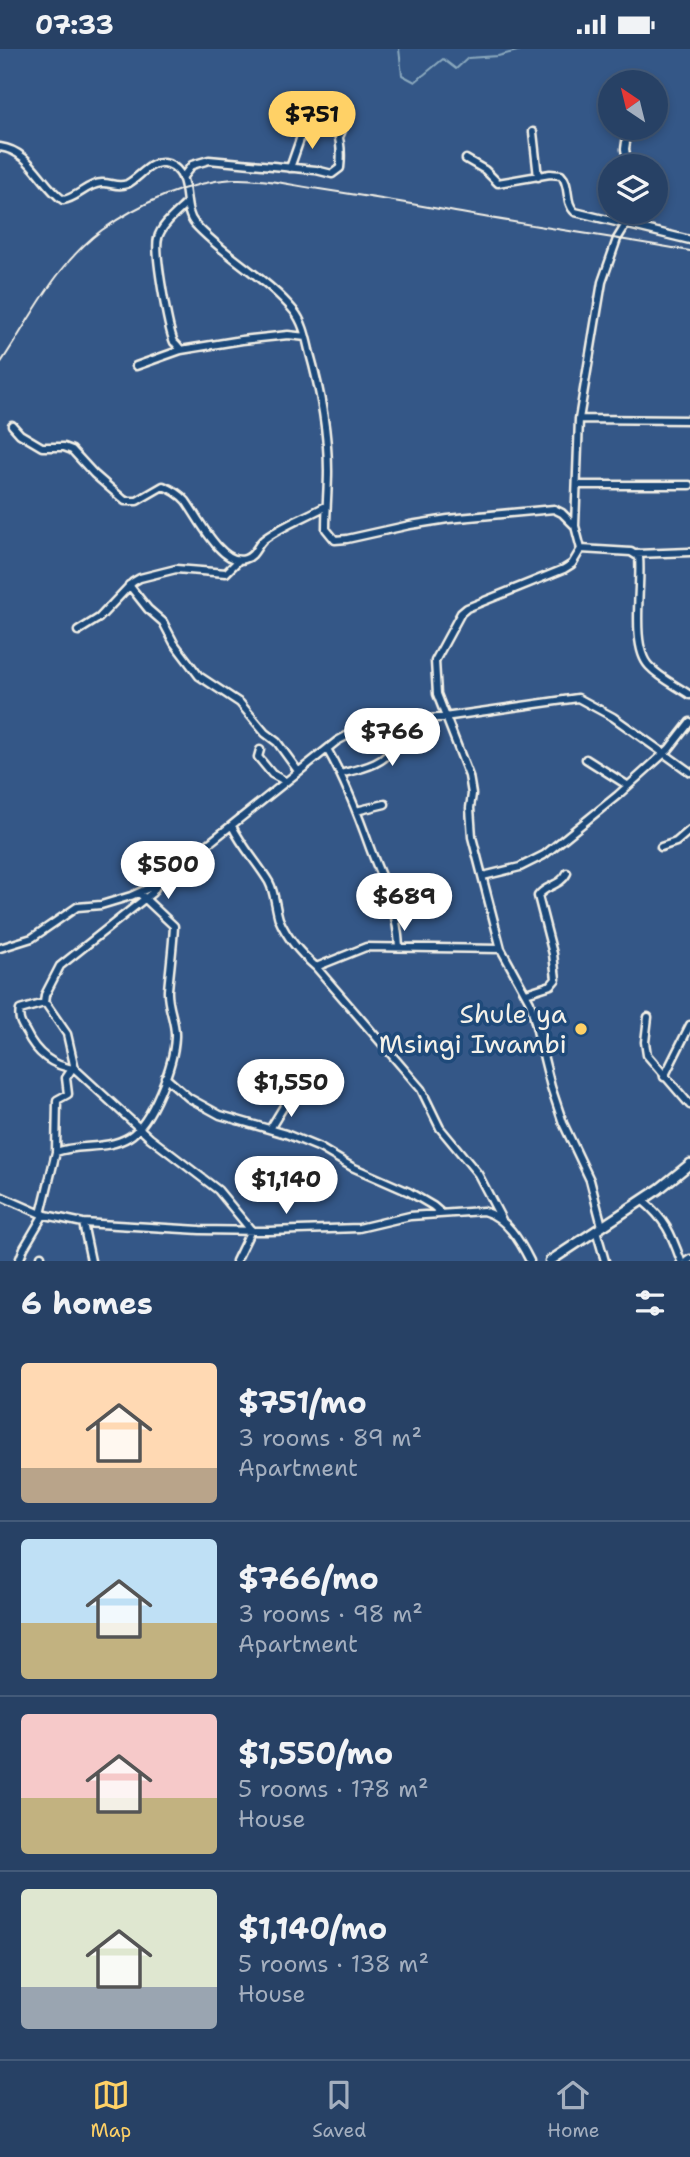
<!DOCTYPE html>
<meta charset="utf-8">
<style>
body{margin:0;font-family:"Shantell Sans",sans-serif;background:#2f486b;color:#f1f3f6;height:100vh;display:flex;flex-direction:column;font-size:26px;white-space:nowrap}
*{box-sizing:border-box;margin:0}
p{font-size:23px;color:#a4afbf}
.icon{flex:none;width:38px;height:38px;fill:none;stroke:currentColor;stroke-width:2;stroke-linecap:round;stroke-linejoin:round}
.map{position:relative;height:1212px;overflow:hidden}
.drawer{display:flex;flex-direction:column;background:#274165;flex:1}
.drawer>*{flex:none}
.needle{width:46px;rotate:325deg}
.tools{position:absolute;left:598px;top:21px;display:grid;gap:14px}
.tools a{display:grid;place-items:center;width:70px;height:70px;border-radius:50%;background:#274165;box-shadow:0 4px 10px #0003,0 0 0 2px #435a79;font-size:35px}
.price{position:absolute;translate:-50% -60px;padding:0 16px;border-radius:24px;background:#fff;color:#222;font-size:23px;line-height:46px;filter:drop-shadow(0 2px 4px #0008)}
.price::after{content:'';position:absolute;left:50%;top:42px;width:21px;height:16px;margin-left:-10px;background:inherit;clip-path:polygon(0 0,100% 0,50% 100%)}
.price.selected{background:#ffd166;color:#111}
ul{padding:0;list-style:none}
li{display:flex;align-items:center;gap:21px;height:175px;padding:0 21px}
li+li{border-top:2px solid #435a79}
li span{display:grid;place-items:center;flex:none;width:196px;height:140px;border-radius:7px;color:#555}
li>.icon{margin-inline-start:auto}
span .icon{width:84px;height:84px;fill:#fffc;stroke-width:1}
li b{font-size:30px}
h2{display:flex;justify-content:space-between;align-items:center;height:84px;padding:0 21px;font-size:30px}
.status{display:flex;justify-content:space-between;align-items:center;height:49px;padding:0 35px;background:#274165;direction:ltr}
.status svg{height:19px;fill:currentColor}
.dock{display:flex;justify-content:space-around;align-items:center;height:98px;border-top:2px solid #435a79;background:#274165;font-size:19px;color:#a4afbf}
.dock a{display:grid;justify-items:center;gap:4px}
.dock .selected{color:#ffd166}
.map>svg:first-child{display:block}
.lines{fill:none;stroke-linecap:round;stroke-linejoin:round}
.stream{stroke:#8aa8bd;stroke-width:2}
.minor-casing{stroke:#f4f1e8;stroke-width:11}
.tertiary-casing{stroke:#f4f1e8;stroke-width:13}
.minor{stroke:#1f4a7a;stroke-width:6}
.tertiary{stroke:#1f4a7a;stroke-width:8}
.rail{stroke:#f4f1e8;stroke-width:2}
.poi-dot{fill:#ffd166;stroke:#1f4a7a;stroke-width:2.5}
.labels{text-anchor:middle;stroke-width:7;stroke-linejoin:round;paint-order:stroke}
.poi-label{font-size:26px;fill:#f4f1e8;stroke:#1f4a7a;text-anchor:end}
</style>
<div class="status"><b>07:33</b><svg viewBox="0 0 49 12"><path d="M0 12V9h3v3zM5 12V6h3v6zM10 12V3h3v9zM15 12V0h3v12zM26 1h20v11H26zM47 4h2v5h-2z"/></svg></div>
<div class="map">
<svg width="690" height="1212" viewBox="0 0 690 1212">
<rect width="100%" height="100%" fill="#345787"/>
<filter id="ink" filterUnits="userSpaceOnUse"><feTurbulence type="fractalNoise" baseFrequency=".0143" numOctaves="2"/><feDisplacementMap in="SourceGraphic" scale="14" xChannelSelector="R" yChannelSelector="G"/><feConvolveMatrix kernelMatrix="1 2 1 2 8 2 1 2 1" color-interpolation-filters="sRGB"/></filter>
<g filter="url(#ink)">
<g class="lines">
<path class="stream" d="M399,0L402,26L415,33L443,10L456,20L468,9L498,7L525,0"/>
<g class="minor-casing">
<path id="minor" d="M628,28L629,33
M533,83L538,128
M0,98C31,102 40,135 63,151C77,149 87,135 101,134C110,133 117,139 127,135C140,129 151,109 168,115C194,125 180,158 195,175C225,208 266,228 294,262C303,273 306,288 309,301C320,340 328,382 328,422C328,441 326,460 326,480L335,491L347,490L410,476L448,470L554,460L562,464L575,477L581,500L631,503L639,508C642,536 630,597 649,617C660,629 677,637 690,646
M466,110L485,121L498,134L550,125L561,126C571,136 564,153 575,163L690,191
M628,117L625,100L628,79
M290,119L305,76
M182,129L192,116L209,111L316,121L332,125L340,119C342,100 340,86 332,69L334,61L338,59L342,60L345,74L340,86
M181,301C181,301 175,293 174,293C168,279 154,203 158,189C161,176 177,164 186,155
M136,317L181,301L242,291L288,286L306,288
M579,370L690,371
M12,376L20,385L42,398H64L72,401L94,425L125,452H137L163,437C171,440 180,445 186,452C197,467 222,518 245,510C255,507 256,498 263,491C281,477 306,468 326,457
M578,436H690
M575,477L579,370L602,233L617,190L625,177L622,163
M581,500L572,515L564,520L467,559L461,564L435,612L437,645L469,727L472,745L470,759L472,788L501,900L530,953L551,1038L563,1074L590,1131L602,1177
M636,505L690,503
M129,536L148,560L163,573L174,594L199,627L240,654L265,684L277,693L298,722
M78,582L99,569L133,533L140,529L176,520L226,524L238,512
M327,700C345,731 358,765 370,799C384,837 396,854 399,897
M260,701L258,708L272,725L285,732
M586,710L627,736
M340,725C355,721 390,715 392,696C393,689 391,680 390,673
M356,762L385,755
M232,777C243,799 257,813 269,833C275,844 275,857 279,870C287,889 301,905 316,918L421,1040L440,1079L478,1125L502,1171
M661,798L676,793L690,781
M483,827L520,818L544,806L618,746L669,700L690,673
M0,899L32,889L77,858L101,856L131,847L158,835L337,692L367,676L430,670L578,649L613,668L690,723
M316,918L366,898L501,900
M526,944L551,936L556,930L553,905L538,847C545,836 561,837 567,824
M44,954L45,946L60,917L152,844L157,836
M648,968L645,993L647,1006L690,1056
M75,1020C52,1017 36,1004 26,983C21,975 18,970 20,961L44,954L47,956L67,985L75,1020L150,1089L218,1141L251,1181L236,1212
M165,1028L189,1049L220,1066L286,1085L320,1099L352,1118L409,1143L433,1157L440,1163
M664,1028L690,976
M270,1080L290,1047
M56,1103L57,1051L68,1045L66,1029L72,1020
M0,1147L41,1165L83,1174L200,1181L269,1182L359,1179L410,1167L483,1162C506,1168 520,1192 530,1212
M642,1151C666,1171 671,1184 681,1212
M41,1165L56,1103C79,1094 106,1102 129,1088C152,1074 174,1015 175,988C176,972 167,958 168,941C170,919 173,898 174,877L139,844
M83,1174L91,1212
M596,1181L605,1212
M19,1212L24,1199L44,1165
M40,1212L41,1207
M687,1212L690,1210"/>
</g>
<g class="tertiary-casing">
<path id="tertiary" d="M550,1212L659,1140L690,1115"/>
</g>
<use href="#minor" class="minor"/>
<use href="#tertiary" class="tertiary"/>
<path class="rail" d="M0,315C32,268 55,216 102,181C140,154 187,133 234,130C262,129 291,136 319,140C364,147 409,154 455,163C533,177 612,188 690,202"/>
</g>
</g>
<circle class="poi-dot" cx="581" cy="980" r="7"/>
<g class="labels">
<g class="poi-label">
<text x="567" y="974">Shule ya<tspan x="567" dy="30">Msingi Iwambi</tspan></text>
</g>
</g>
</svg>
<div class="tools">
<a><svg class="needle" viewBox="-14 -14 28 28"><path d="M0-13l5 13h-10z" fill="#e53935"/><path d="M0 13l5-13h-10z" fill="#a4afbf"/></svg></a>
<a><svg class="icon" aria-label="layers" viewBox="0 0 24 24"><path d="M12 4l9 5-9 5-9-5zM3 14l9 5 9-5"/></svg></a>
</div>
<b class="price selected" style="left:312px;top:102px">$751</b>
<b class="price" style="left:392px;top:719px">$766</b>
<b class="price" style="left:168px;top:852px">$500</b>
<b class="price" style="left:404px;top:884px">$689</b>
<b class="price" style="left:291px;top:1070px">$1,550</b>
<b class="price" style="left:286px;top:1167px">$1,140</b>
</div>
<section class="drawer">
<h2>6 homes<svg class="icon" aria-label="filters" viewBox="0 0 24 24"><path d="M4 7h16M4 17h16"/><circle cx="9" cy="7" r="2"/><circle cx="15" cy="17" r="2"/></svg></h2>
<ul>
<li><span style="background:linear-gradient(#ffd9b3 75%,#b9a48a 0)"><svg class="icon" aria-label="home" viewBox="0 0 24 24"><path d="M3 11l9-7 9 7M6 9v11h12V9"/></svg></span><div><b>$751/mo</b><p>3 rooms · 89 m²</p><p>Apartment</p></div></li>
<li><span style="background:linear-gradient(#bfe0f5 60%,#c2b280 0)"><svg class="icon" aria-label="home" viewBox="0 0 24 24"><path d="M3 11l9-7 9 7M6 9v11h12V9"/></svg></span><div><b>$766/mo</b><p>3 rooms · 98 m²</p><p>Apartment</p></div></li>
<li><span style="background:linear-gradient(#f6c9c9 60%,#c2b280 0)"><svg class="icon" aria-label="home" viewBox="0 0 24 24"><path d="M3 11l9-7 9 7M6 9v11h12V9"/></svg></span><div><b>$1,550/mo</b><p>5 rooms · 178 m²</p><p>House</p></div></li>
<li><span style="background:linear-gradient(#dfe7d0 70%,#9aa5b1 0)"><svg class="icon" aria-label="home" viewBox="0 0 24 24"><path d="M3 11l9-7 9 7M6 9v11h12V9"/></svg></span><div><b>$1,140/mo</b><p>5 rooms · 138 m²</p><p>House</p></div></li>
</ul>
</section>
<nav class="dock">
<a class="selected"><svg class="icon" aria-label="map" viewBox="0 0 24 24"><path d="M3 6l6-2 6 2 6-2v14l-6 2-6-2-6 2zM9 4v14M15 6v14"/></svg>Map</a>
<a><svg class="icon" aria-label="saved" viewBox="0 0 24 24"><path d="M7 4h10v16l-5-4-5 4z"/></svg>Saved</a>
<a><svg class="icon" aria-label="home" viewBox="0 0 24 24"><path d="M3 11l9-7 9 7M6 9v11h12V9"/></svg>Home</a>
</nav>
